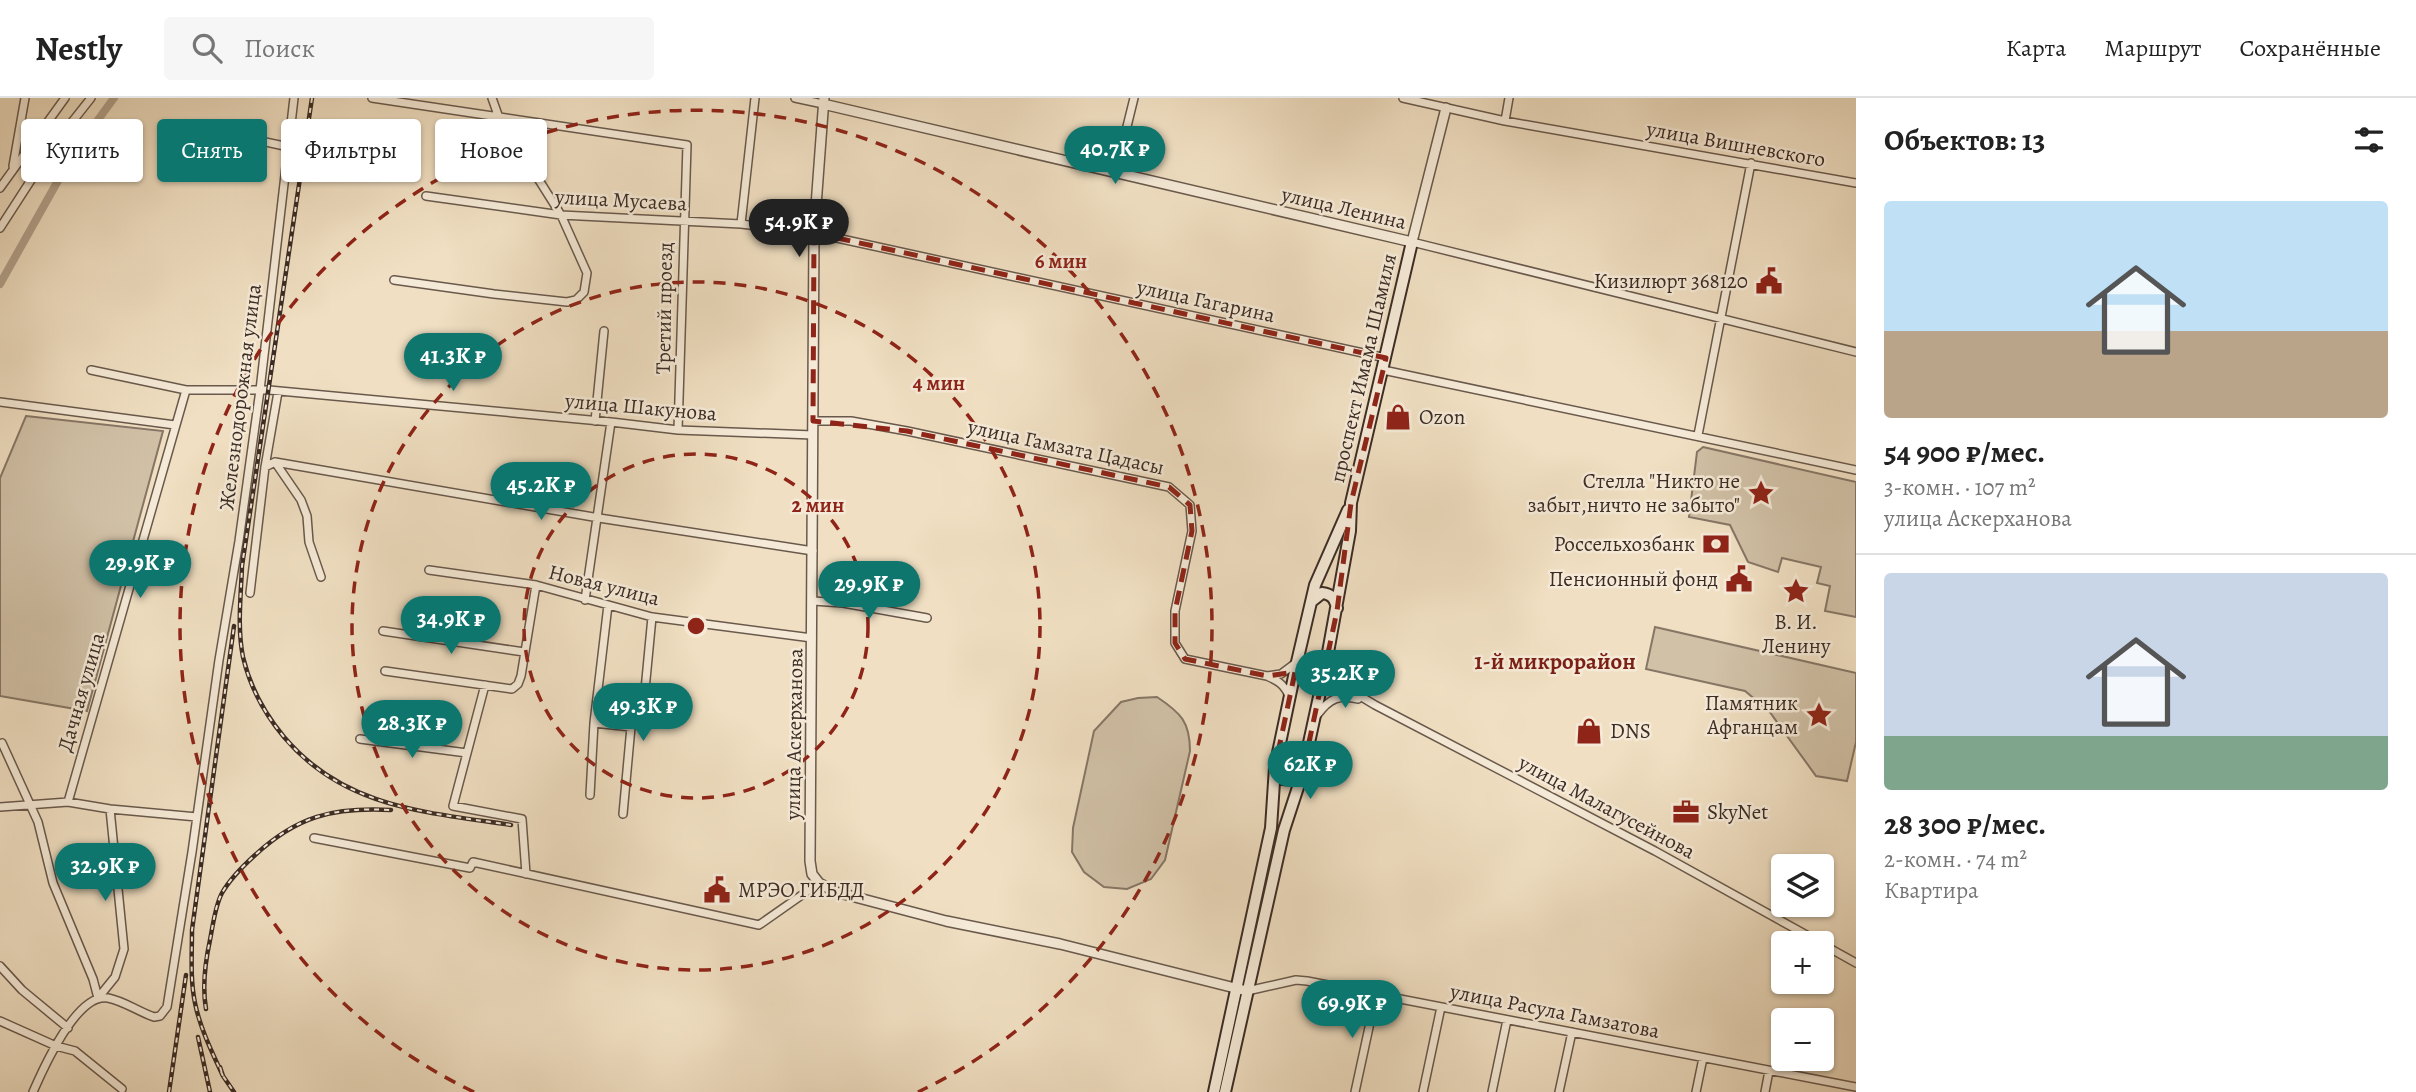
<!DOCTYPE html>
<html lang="ru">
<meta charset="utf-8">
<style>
body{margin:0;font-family:Alegreya,serif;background:#f6f6f6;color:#222;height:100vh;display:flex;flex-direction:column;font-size:26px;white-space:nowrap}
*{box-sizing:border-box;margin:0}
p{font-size:23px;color:#767676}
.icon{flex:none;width:38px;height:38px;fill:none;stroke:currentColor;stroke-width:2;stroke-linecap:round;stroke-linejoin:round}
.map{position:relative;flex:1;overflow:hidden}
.details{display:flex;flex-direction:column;background:#fff;width:560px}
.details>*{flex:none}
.hud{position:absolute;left:21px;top:21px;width:665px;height:63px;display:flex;gap:14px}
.tools{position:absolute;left:1771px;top:756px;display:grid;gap:14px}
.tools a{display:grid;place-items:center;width:63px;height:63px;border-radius:7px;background:#fff;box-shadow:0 2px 5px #0004;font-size:35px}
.price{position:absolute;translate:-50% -60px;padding:0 16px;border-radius:24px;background:#0f766e;color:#fff;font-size:23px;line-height:46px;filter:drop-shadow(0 2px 4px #0008)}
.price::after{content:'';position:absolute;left:50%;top:42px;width:21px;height:16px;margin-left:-10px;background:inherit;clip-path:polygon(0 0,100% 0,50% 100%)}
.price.on{background:#222;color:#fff}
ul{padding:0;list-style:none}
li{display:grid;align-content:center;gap:14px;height:371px;padding:0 28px}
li+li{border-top:2px solid #e0e0e0}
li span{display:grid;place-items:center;height:217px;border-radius:7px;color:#555}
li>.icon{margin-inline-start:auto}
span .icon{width:126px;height:126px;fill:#fffc;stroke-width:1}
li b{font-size:30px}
h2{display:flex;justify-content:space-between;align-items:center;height:84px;padding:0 28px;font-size:30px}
.pill{padding:0 24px;border-radius:7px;background:#fff;box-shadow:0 2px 5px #0004;font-size:24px;line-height:63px}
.pill.on{background:#0f766e;color:#fff}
header{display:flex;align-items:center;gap:42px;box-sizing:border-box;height:98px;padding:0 35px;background:#fff;border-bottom:2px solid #e0e0e0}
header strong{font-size:33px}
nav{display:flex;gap:38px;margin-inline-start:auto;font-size:24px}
.search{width:490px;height:63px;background:#f6f6f6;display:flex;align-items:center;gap:18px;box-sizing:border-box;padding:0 24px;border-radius:7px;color:#767676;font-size:26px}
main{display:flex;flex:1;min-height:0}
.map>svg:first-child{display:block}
.green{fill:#d1c1a7;stroke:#867666;stroke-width:2}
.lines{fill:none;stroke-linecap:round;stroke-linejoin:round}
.canal{stroke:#b3a28d;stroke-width:8}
.minor-casing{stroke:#69594c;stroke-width:10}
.tertiary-casing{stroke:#69594c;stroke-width:12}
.secondary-casing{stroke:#3c2c25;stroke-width:14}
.minor{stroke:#f5ead7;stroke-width:7}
.tertiary{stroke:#f5ead7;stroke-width:9}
.secondary{stroke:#f5ead7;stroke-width:10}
.rail-casing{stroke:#3c2c25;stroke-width:4.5}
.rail{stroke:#f5ead7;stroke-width:2;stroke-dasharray:5;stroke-linecap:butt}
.marked{fill:none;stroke:#8f2418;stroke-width:5;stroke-dasharray:14 9;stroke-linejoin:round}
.ring{fill:none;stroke:#8f2418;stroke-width:3.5;stroke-dasharray:12 9}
.labels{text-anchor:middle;stroke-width:5;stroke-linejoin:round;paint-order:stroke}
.street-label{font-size:21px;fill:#3c2c25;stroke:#f5ead7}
.poi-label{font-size:21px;fill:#3c2c25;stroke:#f5ead7;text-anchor:end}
.neighbourhood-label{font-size:23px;font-weight:bold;fill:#7a1f14;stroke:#f5ead7}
.centre{fill:#8f2418;stroke:#f5ead7;stroke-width:3.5}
.ring-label{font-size:21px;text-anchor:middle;font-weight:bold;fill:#8f2418;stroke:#f5ead7;stroke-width:5;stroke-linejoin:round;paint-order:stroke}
</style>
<header>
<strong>Nestly</strong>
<div class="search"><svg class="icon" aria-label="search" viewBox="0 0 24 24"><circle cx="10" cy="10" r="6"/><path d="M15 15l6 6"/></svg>Поиск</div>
<nav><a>Карта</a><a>Маршрут</a><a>Сохранённые</a></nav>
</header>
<main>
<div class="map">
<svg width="1856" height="994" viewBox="0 0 1856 994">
<rect width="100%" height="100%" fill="#f0dfc2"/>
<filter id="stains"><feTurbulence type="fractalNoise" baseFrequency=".00286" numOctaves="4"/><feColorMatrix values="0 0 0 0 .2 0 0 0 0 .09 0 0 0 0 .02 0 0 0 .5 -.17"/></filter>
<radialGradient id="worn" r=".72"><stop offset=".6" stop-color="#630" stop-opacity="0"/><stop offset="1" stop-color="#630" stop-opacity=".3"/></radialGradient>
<path class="green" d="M26,318L163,333L87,613L0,598V380Z
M1703,349L1856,384V519L1825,513L1830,488L1817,485L1821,469L1782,460L1778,474L1748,464L1730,427L1689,419L1697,354Z
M1655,529L1856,575V644L1847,683L1816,678L1769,613L1745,593L1646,571Z
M1157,599C1181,615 1190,624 1190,653L1165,762L1151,781L1127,791L1104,789L1084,774L1072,754L1073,730L1094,633L1121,604L1138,600Z"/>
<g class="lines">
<path class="canal" d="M0,186L73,56L114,0"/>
<g class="minor-casing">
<path id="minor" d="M372,0L687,47L678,332
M795,0L823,6
M1403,0L1505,23L1856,85
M1505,23L1509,0
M205,31L289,49
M13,68L25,0
M1116,73L1134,0
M0,90L65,0
M426,98L561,117L741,126L814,135L1386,260
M741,126L755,0
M0,130L53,48L91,0
M1412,144L1856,254
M394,182L494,196L567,204L576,202L584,194L587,175L561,117L498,17L492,0
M91,272L186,292H269L611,324L678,332L813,337
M1383,272L1856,372
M0,304L175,327
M595,323L604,233
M813,323H851L907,333L1169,389L1190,407L1192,433L1175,513V545L1185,561L1267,578C1278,583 1284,586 1289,598
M1698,337L1751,65
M275,364L301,402L307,418L309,444L321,479
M265,369L275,364L599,420L813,453
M429,472L536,487L652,519L812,540
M250,495L265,369L278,294
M585,502L611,324
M813,503L843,505L927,520
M383,533L524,554
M1325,571L1335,583L1375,607L1655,753L1821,845
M385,573L512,591L518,586L521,578L536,487
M1267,578L1281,576L1297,564
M485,587L453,708L522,721L526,776
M1318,616C1329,601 1339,596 1358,601
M642,623L652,519
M594,625L631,629L623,716
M360,641L467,655
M2,645L38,724L53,785L93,881L98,900
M590,697L594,625L608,507
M68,704L186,292
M0,709L68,704L110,711L197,719
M314,740L470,770L473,764L759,827L819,785
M1822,846L1856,865
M0,868L22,892L68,930
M1247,893L1296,882L1307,883L1856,989
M98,900L115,879L124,851L110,711
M0,923L56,948L75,953L122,991
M33,994C43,971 77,894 108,900C124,903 139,914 154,919L160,918L167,909L192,754L219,562L239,443L260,292L294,0
M1355,994L1376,897
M1423,994L1441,909
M1492,994L1507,922
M1559,994L1572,934
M1696,994L1703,960
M1765,994L1769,973"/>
</g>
<g class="tertiary-casing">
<path id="tertiary" d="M824,0L814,135L810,763L812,776L819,785L836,794L946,823L1060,846L1247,893
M823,6L1412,144L1446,10"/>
</g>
<g class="secondary-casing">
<path id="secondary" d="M1312,503L1322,495C1332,496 1335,501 1337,510
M1275,669L1282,681L1294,682L1302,677
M1214,994L1271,730L1275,669L1297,564L1315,487L1348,412
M1225,994L1284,732L1302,677L1325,571L1350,433L1351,405L1412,144"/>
</g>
<use href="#minor" class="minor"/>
<use href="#tertiary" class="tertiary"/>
<use href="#secondary" class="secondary"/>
<g class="rail-casing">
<path id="rail" d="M312,0L242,468C241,498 237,529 243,559C250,589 264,615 284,639C344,710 425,714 511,727
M206,911C202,888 205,865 210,842C213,827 215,808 222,795C230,781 242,769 254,758C297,718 333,709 391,712
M198,939L210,994
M220,969L223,978L234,994
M223,978C212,954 200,930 195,905C190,881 192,856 192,832L234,528
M169,994L186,877"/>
</g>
<use href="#rail" class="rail"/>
</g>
<path class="marked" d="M814,135L1386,260L1351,405L1337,513L1302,677L1289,682L1275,669L1295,574L1267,578L1185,561L1175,545V513L1192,433L1190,407L1169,389L907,333L813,323Z"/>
<g class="ring">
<circle cx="696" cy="528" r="172"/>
<circle cx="696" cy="528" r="344"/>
<path d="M474 994A516 516 0 1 1 918 994"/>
</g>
<defs>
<g id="civic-bare" transform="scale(2.1)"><path d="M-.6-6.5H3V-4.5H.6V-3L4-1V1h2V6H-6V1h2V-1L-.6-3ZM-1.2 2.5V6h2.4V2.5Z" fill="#8f2418" stroke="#f5ead7" stroke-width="2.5" paint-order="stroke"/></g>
<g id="shop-bare" transform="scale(2.1)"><path d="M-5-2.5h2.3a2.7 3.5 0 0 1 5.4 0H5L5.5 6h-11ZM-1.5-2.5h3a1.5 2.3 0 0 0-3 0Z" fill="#8f2418" stroke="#f5ead7" stroke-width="2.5" paint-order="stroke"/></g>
<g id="sight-bare" transform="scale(2.1)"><path d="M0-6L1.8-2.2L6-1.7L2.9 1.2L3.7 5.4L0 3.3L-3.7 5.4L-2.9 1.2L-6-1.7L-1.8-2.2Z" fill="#8f2418" stroke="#f5ead7" stroke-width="2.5" paint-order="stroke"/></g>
<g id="bank-bare" transform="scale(2.1)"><path d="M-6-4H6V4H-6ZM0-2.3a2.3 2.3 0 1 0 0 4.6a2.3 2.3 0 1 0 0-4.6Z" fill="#8f2418" stroke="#f5ead7" stroke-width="2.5" paint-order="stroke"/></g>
<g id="office-bare" transform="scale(2.1)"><path d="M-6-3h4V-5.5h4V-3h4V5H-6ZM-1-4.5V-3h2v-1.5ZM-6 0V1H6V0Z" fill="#8f2418" stroke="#f5ead7" stroke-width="2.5" paint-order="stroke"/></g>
</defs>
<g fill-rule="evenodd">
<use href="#civic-bare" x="1769" y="183"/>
<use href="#shop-bare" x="1398" y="319"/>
<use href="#sight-bare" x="1761" y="395"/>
<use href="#bank-bare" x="1716" y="446"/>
<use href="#civic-bare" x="1739" y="481"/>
<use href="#sight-bare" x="1796" y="493"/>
<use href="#sight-bare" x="1819" y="617"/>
<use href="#shop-bare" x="1589" y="633"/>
<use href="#office-bare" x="1686" y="714"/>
<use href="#civic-bare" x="717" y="792"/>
</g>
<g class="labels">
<g class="street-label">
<text transform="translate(1736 46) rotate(10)" y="7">улица Вишневского</text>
<text transform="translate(621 102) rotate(3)" y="7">улица Мусаева</text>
<text transform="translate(1344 110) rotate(13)" y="7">улица Ленина</text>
<text transform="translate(1206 203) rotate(12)" y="7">улица Гагарина</text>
<text transform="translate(664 210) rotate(-89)" y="7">Третий проезд</text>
<text transform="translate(1363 270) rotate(-77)" y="7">проспект Имама Шамиля</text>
<text transform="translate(240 299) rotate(-83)" y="7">Железнодорожная улица</text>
<text transform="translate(641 309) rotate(5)" y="7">улица Шакунова</text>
<text transform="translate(1066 349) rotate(12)" y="7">улица Гамзата Цадасы</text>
<text transform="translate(604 487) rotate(14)" y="7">Новая улица</text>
<text transform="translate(81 594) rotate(-74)" y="7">Дачная улица</text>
<text transform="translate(794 636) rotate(-89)" y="7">улица Аскерханова</text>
<text transform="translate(1607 709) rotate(28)" y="7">улица Малагусейнова</text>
<text transform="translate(1555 913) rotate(11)" y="7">улица Расула Гамзатова</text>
</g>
<g class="poi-label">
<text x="1748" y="190">Кизилюрт 368120</text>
<text x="1419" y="326" text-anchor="start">Ozon</text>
<text x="1740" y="390">Стелла "Никто не<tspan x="1740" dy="24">забыт,ничто не забыто"</tspan></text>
<text x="1695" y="453">Россельхозбанк</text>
<text x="1718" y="488">Пенсионный фонд</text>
<text x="1796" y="531" text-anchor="middle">В. И.<tspan x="1796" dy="24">Ленину</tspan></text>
<text x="1798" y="612">Памятник<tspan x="1798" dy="24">Афганцам</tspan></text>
<text x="1610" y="640" text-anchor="start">DNS</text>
<text x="1707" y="721" text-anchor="start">SkyNet</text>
<text x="738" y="799" text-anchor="start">МРЭО ГИБДД</text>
</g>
<g class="neighbourhood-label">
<text x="1555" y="571">1-й микрорайон</text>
</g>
</g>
<circle cx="696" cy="528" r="10" class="centre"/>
<g class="ring-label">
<text x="1061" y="170">6 мин</text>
<text x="939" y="292">4 мин</text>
<text x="818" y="414">2 мин</text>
</g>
<rect width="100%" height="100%" filter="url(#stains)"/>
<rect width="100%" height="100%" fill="url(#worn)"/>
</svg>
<div class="tools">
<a><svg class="icon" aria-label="layers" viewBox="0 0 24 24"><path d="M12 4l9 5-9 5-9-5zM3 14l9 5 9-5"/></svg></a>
<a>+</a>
<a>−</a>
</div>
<b class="price" style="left:1115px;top:88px">40.7K ₽</b>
<b class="price on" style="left:799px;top:161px">54.9K ₽</b>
<b class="price" style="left:453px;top:295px">41.3K ₽</b>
<b class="price" style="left:541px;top:424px">45.2K ₽</b>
<b class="price" style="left:140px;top:502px">29.9K ₽</b>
<b class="price" style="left:869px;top:523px">29.9K ₽</b>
<b class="price" style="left:451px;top:558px">34.9K ₽</b>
<b class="price" style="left:1345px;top:612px">35.2K ₽</b>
<b class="price" style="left:643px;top:645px">49.3K ₽</b>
<b class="price" style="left:412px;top:662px">28.3K ₽</b>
<b class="price" style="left:1310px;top:703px">62K ₽</b>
<b class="price" style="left:105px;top:805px">32.9K ₽</b>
<b class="price" style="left:1352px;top:942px">69.9K ₽</b>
<div class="hud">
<a class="pill">Купить</a>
<a class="pill on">Снять</a>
<a class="pill">Фильтры</a>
<a class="pill">Новое</a>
</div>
</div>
<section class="details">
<h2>Объектов: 13<svg class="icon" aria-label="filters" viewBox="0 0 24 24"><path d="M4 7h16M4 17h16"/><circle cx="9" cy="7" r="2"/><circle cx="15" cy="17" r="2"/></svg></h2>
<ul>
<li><span style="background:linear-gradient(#bfe0f5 60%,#b9a48a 0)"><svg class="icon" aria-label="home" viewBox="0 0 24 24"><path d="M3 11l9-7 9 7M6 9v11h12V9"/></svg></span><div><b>54 900 ₽/мес.</b><p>3-комн. · 107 m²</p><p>улица Аскерханова</p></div></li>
<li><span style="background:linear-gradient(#c9d6e8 75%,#7fa58c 0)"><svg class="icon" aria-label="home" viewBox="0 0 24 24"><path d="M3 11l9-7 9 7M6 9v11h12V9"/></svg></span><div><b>28 300 ₽/мес.</b><p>2-комн. · 74 m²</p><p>Квартира</p></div></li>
</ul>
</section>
</main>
